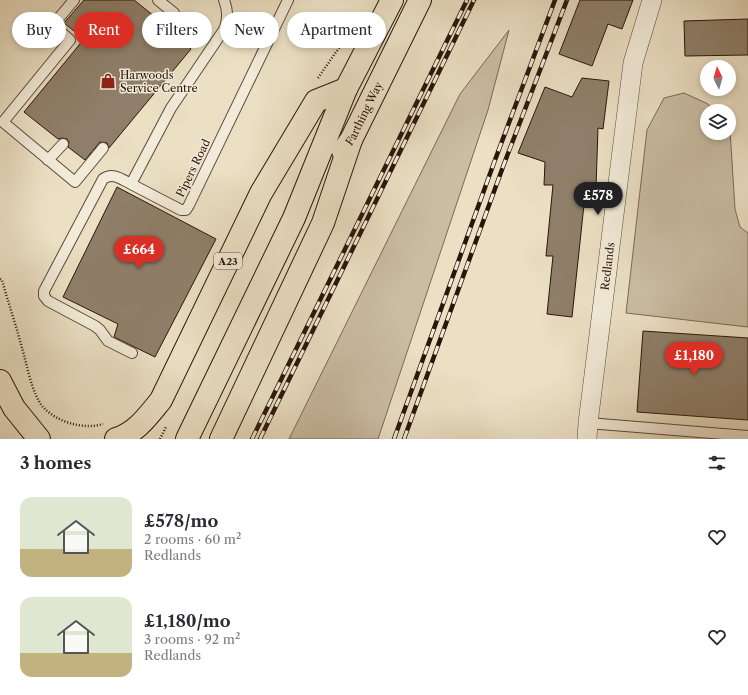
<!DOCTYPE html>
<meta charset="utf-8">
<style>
body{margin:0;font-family:"Libre Caslon Text",serif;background:#f7f7f7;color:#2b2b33;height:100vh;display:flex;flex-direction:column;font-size:15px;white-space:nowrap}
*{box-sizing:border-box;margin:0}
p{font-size:13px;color:#7c7c81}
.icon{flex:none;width:22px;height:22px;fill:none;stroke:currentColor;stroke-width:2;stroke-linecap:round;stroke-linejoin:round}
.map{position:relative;height:439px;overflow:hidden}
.side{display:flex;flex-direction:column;background:#fff;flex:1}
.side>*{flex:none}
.hud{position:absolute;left:12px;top:12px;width:400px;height:36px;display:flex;gap:8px}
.needle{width:26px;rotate:355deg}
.fabs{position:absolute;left:700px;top:60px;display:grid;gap:8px}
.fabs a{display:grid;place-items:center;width:36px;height:36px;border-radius:50%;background:#fff;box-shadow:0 2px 6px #0003;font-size:20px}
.price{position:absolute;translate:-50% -34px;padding:0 9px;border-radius:14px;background:#d93025;color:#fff;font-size:13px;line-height:26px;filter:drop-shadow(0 1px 2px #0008)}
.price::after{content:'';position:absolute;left:50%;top:24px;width:12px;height:9px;margin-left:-6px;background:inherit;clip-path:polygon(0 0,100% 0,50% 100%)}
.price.on{background:#222;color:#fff}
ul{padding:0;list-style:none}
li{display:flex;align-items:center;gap:12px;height:100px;padding:0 20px}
li span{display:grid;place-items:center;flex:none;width:112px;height:80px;border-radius:12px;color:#555}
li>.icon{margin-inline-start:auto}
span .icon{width:48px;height:48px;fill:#fffc;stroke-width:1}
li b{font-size:17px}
h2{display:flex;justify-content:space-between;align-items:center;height:48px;padding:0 20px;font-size:17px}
.pill{padding:0 14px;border-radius:18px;background:#fff;box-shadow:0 2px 6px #0003;font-size:14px;line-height:36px}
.pill.on{background:#d93025;color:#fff}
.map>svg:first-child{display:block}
.green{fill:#cabda4;stroke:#7a6956}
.building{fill:#8f7f6a;stroke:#2b1509}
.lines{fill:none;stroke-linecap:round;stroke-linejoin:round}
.lane-casing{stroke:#5b4838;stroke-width:12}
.street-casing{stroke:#5b4838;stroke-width:20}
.primary-casing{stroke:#2b1509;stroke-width:24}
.highway-casing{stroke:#2b1509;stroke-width:24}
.path{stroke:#2b1509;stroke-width:2.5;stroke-dasharray:1 2;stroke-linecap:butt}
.lane{stroke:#f2ebd9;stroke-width:10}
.street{stroke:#f2ebd9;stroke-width:19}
.primary{stroke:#ebe0c4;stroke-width:22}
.highway{stroke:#ebe0c4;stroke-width:22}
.rail-casing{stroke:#2b1509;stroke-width:4.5}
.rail{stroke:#f2ebd9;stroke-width:3;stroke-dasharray:9;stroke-linecap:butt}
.labels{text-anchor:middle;stroke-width:3;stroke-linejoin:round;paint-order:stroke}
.shield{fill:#f2ebd9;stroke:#675547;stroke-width:1}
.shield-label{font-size:10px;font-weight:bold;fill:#2b1509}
.poi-label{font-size:11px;fill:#2b1509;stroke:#f2ebd9;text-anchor:start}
.street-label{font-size:11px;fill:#2b1509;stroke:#f2ebd9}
</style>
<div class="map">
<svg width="748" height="439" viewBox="0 0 748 439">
<rect width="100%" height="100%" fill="#ebe0c4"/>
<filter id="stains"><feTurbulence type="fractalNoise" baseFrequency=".005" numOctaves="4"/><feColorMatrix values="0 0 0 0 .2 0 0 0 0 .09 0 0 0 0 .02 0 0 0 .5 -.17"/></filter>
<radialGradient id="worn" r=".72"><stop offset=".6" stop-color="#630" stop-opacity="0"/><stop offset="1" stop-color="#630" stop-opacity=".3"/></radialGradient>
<path class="green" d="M509,30L488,110L378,439H289L460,94Z
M684,93L706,103L718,111H707V133H729V128L730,130L735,209L740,227L748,233V327L626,313L647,130L664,98Z"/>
<path class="building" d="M84,0H134L159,20L158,26L160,29L166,30L169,29L191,49L109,148L107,143L100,142L85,160L68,147L69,142L67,139L62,138L58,139L24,112L84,39L64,23Z
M580,0H633L622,29L608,24L592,66L559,54Z
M748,19V55L685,56L684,21Z
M582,78L609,81L603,129L598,128L596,187L586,186L572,317L547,314L553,256H546L553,185H544L545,162L518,153L545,87L572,97Z
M117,187L216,239L155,357L114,337L118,324L63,297Z
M643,331L748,338V420L637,412Z"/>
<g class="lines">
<g class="lane-casing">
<path id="lane" d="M74,0L53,25L70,40L3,122L75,182L103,148
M158,0L174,13L164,24
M224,0C228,11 228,17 225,28L171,108L131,184L181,210H186L189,205L288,0
M48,160L63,144
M131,184C121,179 113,172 103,179L44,291V296L48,301L95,326L100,330L108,341L132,353
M588,423L748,436"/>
</g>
<g class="street-casing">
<g id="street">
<path id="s1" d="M587,439L588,423L633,63L652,0"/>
</g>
</g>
<g class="primary-casing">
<path id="primary" d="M0,381L14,408L39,439"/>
</g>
<g class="highway-casing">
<g id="highway">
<path id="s2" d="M343,151L351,140L420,0"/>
<path d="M116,439C136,433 148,416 161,400L261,193L316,101L346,89"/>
<path d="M187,439L294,218L346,89L392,0"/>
<path d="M221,439L323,223L351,140"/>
</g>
</g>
<path class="path" d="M318,78L357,22
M0,279L2,280C8,302 16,325 22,348C27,364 32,396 44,408C57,422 84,430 103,424
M160,439L166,427"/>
<use href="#lane" class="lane"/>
<use href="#street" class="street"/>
<use href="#primary" class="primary"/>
<use href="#highway" class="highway"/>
<g class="rail-casing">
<path id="rail" d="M252,439L467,0
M260,439L474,0
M394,439L495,160L555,0
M404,439L504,164L567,0"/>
</g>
<use href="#rail" class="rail"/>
</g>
<defs>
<g id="shop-bare" transform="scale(1.2)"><path d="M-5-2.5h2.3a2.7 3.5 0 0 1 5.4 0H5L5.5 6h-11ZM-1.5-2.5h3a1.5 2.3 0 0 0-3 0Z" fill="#8f2418" stroke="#f2ebd9" stroke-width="2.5" paint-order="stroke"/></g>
</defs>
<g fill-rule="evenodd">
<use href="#shop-bare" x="108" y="81"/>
</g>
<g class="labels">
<rect class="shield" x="214" y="253" width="28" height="16" rx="3"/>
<g class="shield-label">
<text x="228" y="265">A23</text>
</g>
<g class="poi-label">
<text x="120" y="79">Harwoods<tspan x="120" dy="13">Service Centre</tspan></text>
</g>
<g class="street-label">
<text dy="4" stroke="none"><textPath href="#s2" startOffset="43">Farthing Way</textPath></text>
<text transform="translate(193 168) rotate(-64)" y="4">Pipers Road</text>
<text dy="4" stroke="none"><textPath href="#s1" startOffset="174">Redlands</textPath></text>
</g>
</g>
<rect width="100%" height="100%" filter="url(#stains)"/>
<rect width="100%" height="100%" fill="url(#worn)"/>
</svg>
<div class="fabs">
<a><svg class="needle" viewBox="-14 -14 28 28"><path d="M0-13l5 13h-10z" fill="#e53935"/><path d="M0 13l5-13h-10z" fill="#7c7c81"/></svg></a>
<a><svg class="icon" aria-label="layers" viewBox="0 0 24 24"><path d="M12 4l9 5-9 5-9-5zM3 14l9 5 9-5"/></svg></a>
</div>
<b class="price on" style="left:598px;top:216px">£578</b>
<b class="price" style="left:139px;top:270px">£664</b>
<b class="price" style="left:694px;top:376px">£1,180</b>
<div class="hud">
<a class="pill">Buy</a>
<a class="pill on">Rent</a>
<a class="pill">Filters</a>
<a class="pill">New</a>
<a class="pill">Apartment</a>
</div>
</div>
<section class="side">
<h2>3 homes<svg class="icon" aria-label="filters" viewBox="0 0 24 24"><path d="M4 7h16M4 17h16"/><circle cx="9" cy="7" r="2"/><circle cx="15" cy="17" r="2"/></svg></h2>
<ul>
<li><span style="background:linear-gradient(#dfe7d0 65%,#c2b280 0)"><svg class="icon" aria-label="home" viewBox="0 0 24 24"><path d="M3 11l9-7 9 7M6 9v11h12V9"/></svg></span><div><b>£578/mo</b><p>2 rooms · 60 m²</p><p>Redlands</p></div><svg class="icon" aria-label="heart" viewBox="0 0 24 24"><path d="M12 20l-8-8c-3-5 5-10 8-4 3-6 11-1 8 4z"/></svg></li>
<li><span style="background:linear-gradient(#dfe7d0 70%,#c2b280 0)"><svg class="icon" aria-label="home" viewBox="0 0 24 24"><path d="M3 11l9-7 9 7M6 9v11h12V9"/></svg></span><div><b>£1,180/mo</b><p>3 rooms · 92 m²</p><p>Redlands</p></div><svg class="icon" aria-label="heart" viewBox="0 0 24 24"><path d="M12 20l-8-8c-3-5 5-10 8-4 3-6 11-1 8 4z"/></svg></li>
</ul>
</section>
